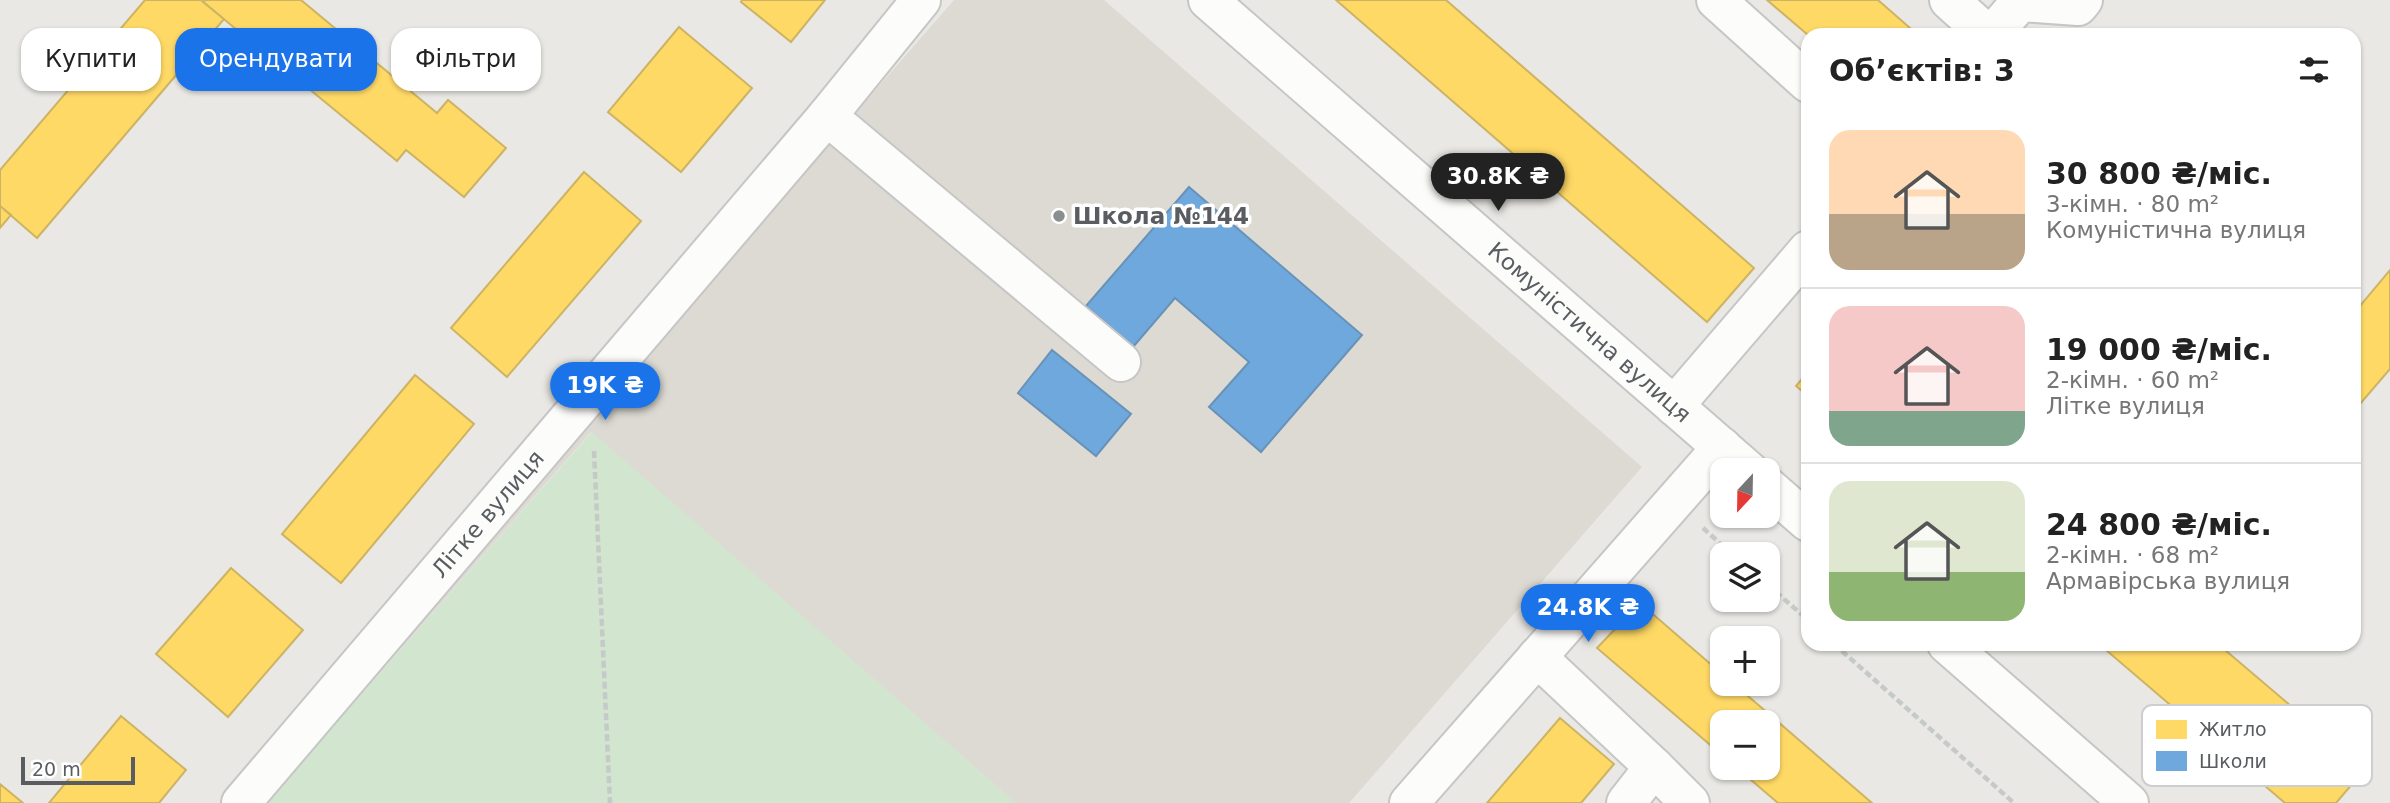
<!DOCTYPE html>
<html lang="uk">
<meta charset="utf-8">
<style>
body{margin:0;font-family:"DejaVu Sans",sans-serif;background:#f6f6f6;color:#222;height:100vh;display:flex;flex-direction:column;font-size:26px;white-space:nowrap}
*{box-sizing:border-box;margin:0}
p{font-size:23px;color:#767676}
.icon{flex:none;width:38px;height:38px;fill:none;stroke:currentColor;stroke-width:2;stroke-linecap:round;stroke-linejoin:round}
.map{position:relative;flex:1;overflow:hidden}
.details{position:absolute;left:1801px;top:28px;width:560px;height:623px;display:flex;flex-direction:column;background:#fff;border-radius:21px;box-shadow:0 2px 5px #0004}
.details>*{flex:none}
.top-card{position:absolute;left:21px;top:28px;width:665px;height:63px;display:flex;gap:14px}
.needle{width:46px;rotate:202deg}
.controls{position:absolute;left:1710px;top:458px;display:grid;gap:14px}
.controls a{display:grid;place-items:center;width:70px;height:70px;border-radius:14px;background:#fff;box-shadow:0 2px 5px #0004;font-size:35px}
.scale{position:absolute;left:21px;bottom:18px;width:114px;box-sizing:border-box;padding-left:7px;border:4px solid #595d61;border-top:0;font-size:19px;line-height:24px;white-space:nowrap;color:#595d61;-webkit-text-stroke:5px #fff;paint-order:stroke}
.price{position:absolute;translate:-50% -60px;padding:0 16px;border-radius:24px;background:#1a73e8;color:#fff;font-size:23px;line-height:46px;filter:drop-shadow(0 2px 4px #0008)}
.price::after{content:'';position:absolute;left:50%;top:42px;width:21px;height:16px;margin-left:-10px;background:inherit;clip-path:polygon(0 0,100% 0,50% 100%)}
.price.selected{background:#222;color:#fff}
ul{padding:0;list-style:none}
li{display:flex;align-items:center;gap:21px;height:175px;padding:0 28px}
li+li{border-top:2px solid #e0e0e0}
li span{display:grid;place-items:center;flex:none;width:196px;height:140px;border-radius:21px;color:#555}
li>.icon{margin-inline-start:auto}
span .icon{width:84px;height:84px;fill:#fffc;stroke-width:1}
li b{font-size:30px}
h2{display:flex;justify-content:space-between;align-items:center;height:84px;padding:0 28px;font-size:30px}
.chip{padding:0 24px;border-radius:21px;background:#fff;box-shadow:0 2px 5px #0004;font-size:24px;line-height:63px}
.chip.selected{background:#1a73e8;color:#fff}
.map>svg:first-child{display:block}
.education{fill:#dcdad3}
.green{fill:#d1e5cf}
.homes{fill:#ffd966;stroke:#cdb464;stroke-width:2}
.schools{fill:#6fa8dc;stroke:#6892b7;stroke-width:2}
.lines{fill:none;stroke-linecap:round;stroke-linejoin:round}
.minor-casing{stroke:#c6c6c6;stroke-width:42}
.path{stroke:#c5c9c7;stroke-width:4.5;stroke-dasharray:7 3.5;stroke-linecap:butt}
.minor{stroke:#fcfcfb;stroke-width:38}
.poi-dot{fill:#8b8e8f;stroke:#fff;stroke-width:2.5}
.labels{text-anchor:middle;stroke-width:7;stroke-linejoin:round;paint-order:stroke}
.poi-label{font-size:23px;font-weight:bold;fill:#595d61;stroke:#fff;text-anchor:start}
.street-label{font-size:23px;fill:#595d61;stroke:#fff}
.key{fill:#fff;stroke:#cdced0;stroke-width:2}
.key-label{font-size:19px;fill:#595d61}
</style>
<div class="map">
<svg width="2390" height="803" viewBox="0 0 2390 803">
<rect width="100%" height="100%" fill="#e9e8e4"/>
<path class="education" d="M954,0H1104L1642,467L1349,803H1016L591,432L266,803H253Z"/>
<path class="green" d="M592,432L1016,803H266Z"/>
<path class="homes" d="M145,0H201L224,19L37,238L0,206V170Z
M205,0H301L437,113L448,100L506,148L464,197L406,150L397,161L203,2Z
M742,0H825L791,42L741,2Z
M1336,0H1446L1754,268L1707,322Z
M1767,0H1878L1918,35H1808Z
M679,27L752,88L681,172L608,112Z
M584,172L641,221L507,377L451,328Z
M0,206L11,215L0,228Z
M2390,270V369L2354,411V313Z
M1808,372V396L1796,386Z
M415,375L474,424L341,583L282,534Z
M231,568L303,630L228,717L156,654Z
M1640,603L1722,674V684H1734L1872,803H1778L1737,768H1768V723H1722V755L1597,648Z
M2099,644H2218L2365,769L2336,803H2285Z
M121,716L186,770L159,803H49Z
M1560,718L1614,764L1581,803H1487Z
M0,784L23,803H0Z"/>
<path class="schools" d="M1189,187L1362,335L1261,452L1209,407L1249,362L1175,298L1133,347L1086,306Z
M1052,350L1131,414L1096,456L1018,393Z"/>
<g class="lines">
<g class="minor-casing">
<g id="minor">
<path id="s1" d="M1208,0L1749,471"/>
<path d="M1716,0L1808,83"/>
<path d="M1949,0L1988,35"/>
<path d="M1992,35L2020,2L2078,6L2083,0"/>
<path d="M827,116L1121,362"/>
<path d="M1674,406L1808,250"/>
<path d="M1768,487L1808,522"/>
<path d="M1947,644L2129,803"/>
<path d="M1537,657L1654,767L1626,803"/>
<path d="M1654,767L1690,803"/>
<path id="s2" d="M241,803L827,116L921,0"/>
<path d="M1409,803L1722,447"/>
</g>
</g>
<path class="path" d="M594,451L610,803
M1703,528L1733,555
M1768,585L1808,620
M1834,644L2014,803"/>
<use href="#minor" class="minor"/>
</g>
<circle class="poi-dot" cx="1059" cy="216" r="7"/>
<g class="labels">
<g class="poi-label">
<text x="1073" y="224">Школа №144</text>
</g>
<g class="street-label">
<text dy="8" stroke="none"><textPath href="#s1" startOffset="506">Комуністична вулиця</textPath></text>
<text dy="8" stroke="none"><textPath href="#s2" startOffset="380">Літке вулиця</textPath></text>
</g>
</g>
<rect x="2142" y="705" width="230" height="81" rx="10" class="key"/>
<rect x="2156" y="720" width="31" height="19" fill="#ffd966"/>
<rect x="2156" y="751" width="31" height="20" fill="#6fa8dc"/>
<g class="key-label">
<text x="2199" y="736">Житло</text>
<text x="2199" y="768">Школи</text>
</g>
</svg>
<div class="controls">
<a><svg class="needle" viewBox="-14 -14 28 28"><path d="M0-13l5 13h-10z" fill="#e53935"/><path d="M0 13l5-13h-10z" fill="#767676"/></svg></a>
<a><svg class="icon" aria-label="layers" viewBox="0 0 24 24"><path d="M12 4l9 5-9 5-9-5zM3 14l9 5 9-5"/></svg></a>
<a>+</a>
<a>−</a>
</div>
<div class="scale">20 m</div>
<b class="price selected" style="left:1498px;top:213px">30.8K ₴</b>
<b class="price" style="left:605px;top:422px">19K ₴</b>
<b class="price" style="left:1588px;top:644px">24.8K ₴</b>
<div class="top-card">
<a class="chip">Купити</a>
<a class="chip selected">Орендувати</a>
<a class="chip">Фільтри</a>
</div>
<section class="details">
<h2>Об’єктів: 3<svg class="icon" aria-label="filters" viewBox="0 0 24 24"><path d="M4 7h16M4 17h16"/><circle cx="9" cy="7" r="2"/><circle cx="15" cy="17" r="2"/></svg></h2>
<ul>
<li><span style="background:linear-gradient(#ffd9b3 60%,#b9a48a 0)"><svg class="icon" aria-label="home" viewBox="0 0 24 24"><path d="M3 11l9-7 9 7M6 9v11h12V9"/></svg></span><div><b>30 800 ₴/міс.</b><p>3-кімн. · 80 m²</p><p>Комуністична вулиця</p></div></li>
<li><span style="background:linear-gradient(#f6c9c9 75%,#7fa58c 0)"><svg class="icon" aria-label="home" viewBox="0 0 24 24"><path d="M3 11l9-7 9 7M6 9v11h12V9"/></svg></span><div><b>19 000 ₴/міс.</b><p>2-кімн. · 60 m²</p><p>Літке вулиця</p></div></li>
<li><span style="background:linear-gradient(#dfe7d0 65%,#8fb573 0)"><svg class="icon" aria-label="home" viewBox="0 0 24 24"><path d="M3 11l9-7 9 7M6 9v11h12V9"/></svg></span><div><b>24 800 ₴/міс.</b><p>2-кімн. · 68 m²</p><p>Армавірська вулиця</p></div></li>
</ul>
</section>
</div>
